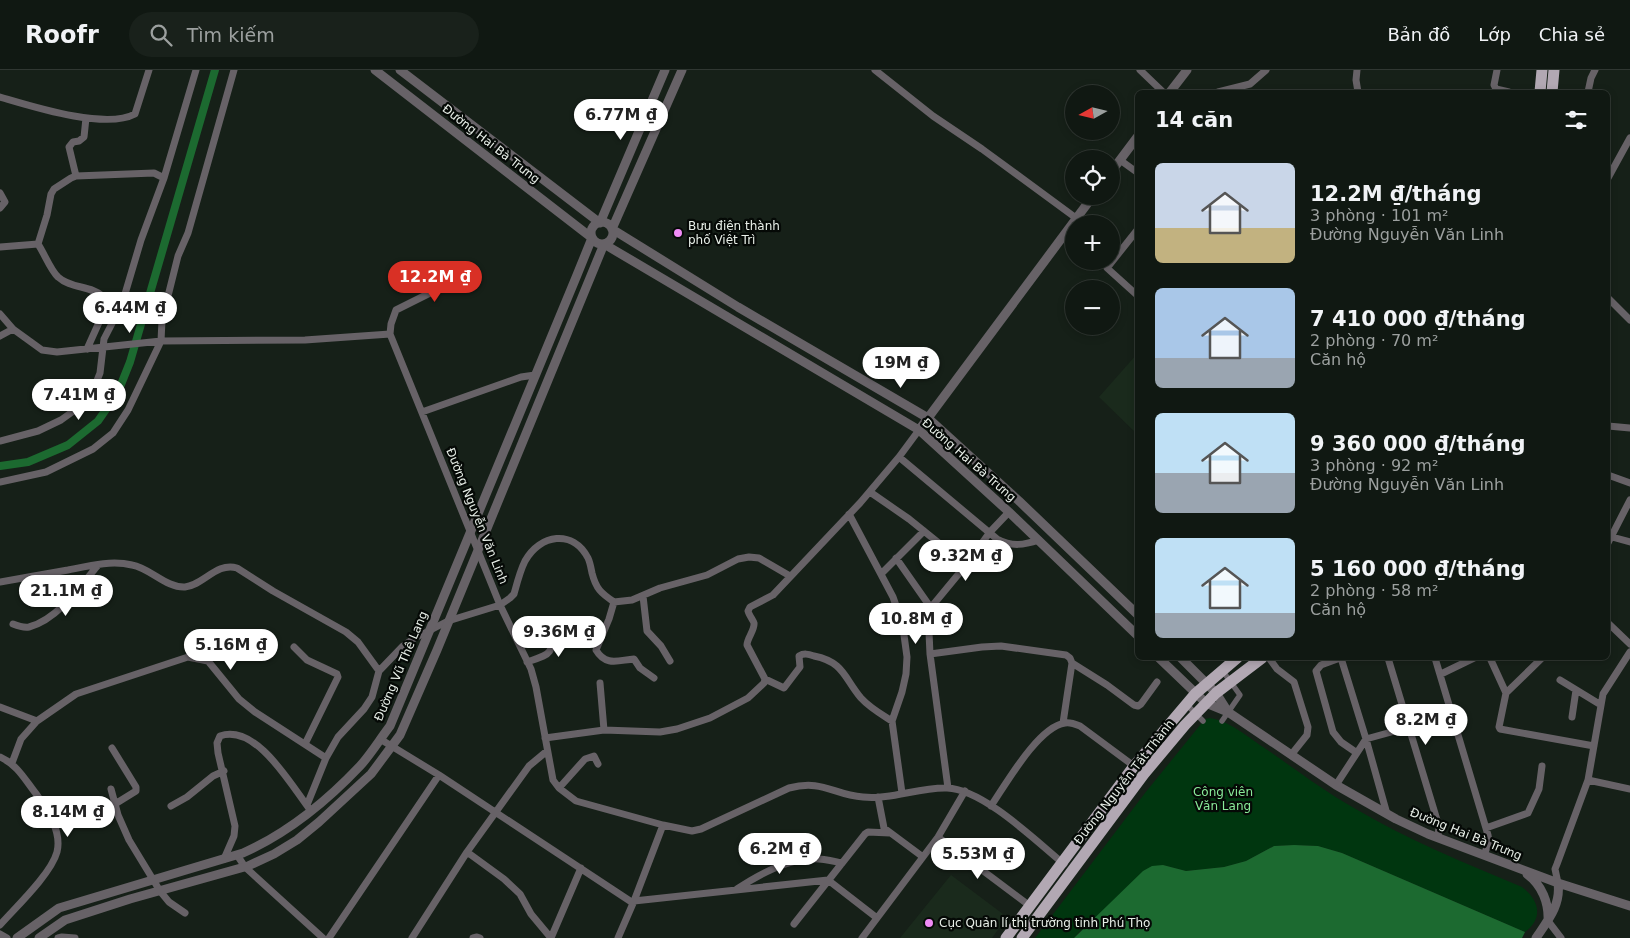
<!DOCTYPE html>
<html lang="vi">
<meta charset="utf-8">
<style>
body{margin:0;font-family:"DejaVu Sans",sans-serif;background:#19211b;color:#f1f3f6;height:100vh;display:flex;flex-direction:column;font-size:19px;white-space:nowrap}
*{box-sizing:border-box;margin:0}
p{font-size:16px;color:#9ca09f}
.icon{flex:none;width:28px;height:28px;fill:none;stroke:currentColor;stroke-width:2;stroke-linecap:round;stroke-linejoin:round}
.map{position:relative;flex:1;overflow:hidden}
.details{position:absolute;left:1135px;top:20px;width:475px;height:570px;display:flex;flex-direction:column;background:#101812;border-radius:8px;box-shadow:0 2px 8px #0003,0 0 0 1px #303732}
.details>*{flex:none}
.needle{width:32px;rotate:262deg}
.controls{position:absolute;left:1065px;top:15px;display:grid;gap:10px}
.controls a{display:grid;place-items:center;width:55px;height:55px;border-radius:50%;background:#101812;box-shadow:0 2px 8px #0003,0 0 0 1px #303732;font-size:25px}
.price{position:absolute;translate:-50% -42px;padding:0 11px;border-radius:18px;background:#fff;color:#222;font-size:16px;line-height:32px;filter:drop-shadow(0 1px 2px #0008)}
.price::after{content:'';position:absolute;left:50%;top:30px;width:15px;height:11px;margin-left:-8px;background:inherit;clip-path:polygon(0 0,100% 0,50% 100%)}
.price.active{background:#d93025;color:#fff}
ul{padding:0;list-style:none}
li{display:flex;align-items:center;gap:15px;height:125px;padding:0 20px}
li span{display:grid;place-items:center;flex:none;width:140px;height:100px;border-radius:8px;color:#555}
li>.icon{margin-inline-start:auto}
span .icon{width:60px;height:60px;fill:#fffc;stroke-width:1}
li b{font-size:21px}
h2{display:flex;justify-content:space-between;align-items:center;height:60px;padding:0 20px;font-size:21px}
header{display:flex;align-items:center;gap:30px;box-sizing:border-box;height:70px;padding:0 25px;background:#101812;border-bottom:1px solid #303732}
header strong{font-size:24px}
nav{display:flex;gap:28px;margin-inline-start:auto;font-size:18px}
.search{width:350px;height:45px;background:#19211b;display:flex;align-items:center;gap:12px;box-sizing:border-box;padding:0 18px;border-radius:28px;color:#9ca09f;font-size:19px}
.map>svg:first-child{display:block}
.built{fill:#1a2a1c}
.green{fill:#00360f}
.water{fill:#1c6a30}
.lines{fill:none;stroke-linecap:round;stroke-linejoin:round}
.canal{stroke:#1c6a30;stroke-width:8}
.pedestrian{stroke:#676267;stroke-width:5.5}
.minor{stroke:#676267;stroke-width:7}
.tertiary{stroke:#676267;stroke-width:9}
.primary{stroke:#b2a8b3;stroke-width:11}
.poi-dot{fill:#f08bf6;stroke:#050906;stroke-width:2}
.labels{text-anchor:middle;stroke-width:4.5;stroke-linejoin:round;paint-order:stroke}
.street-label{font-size:12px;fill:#e8efe8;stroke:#050906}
.poi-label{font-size:12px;fill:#e8efe8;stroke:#050906;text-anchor:start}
.park-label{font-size:12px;fill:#8aec9a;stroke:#050906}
</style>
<header>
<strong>Roofr</strong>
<div class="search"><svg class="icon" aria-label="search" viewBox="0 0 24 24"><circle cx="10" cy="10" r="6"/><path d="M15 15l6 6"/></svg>Tìm kiếm</div>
<nav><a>Bản đồ</a><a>Lớp</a><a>Chia sẻ</a></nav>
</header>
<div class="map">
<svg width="1630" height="868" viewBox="0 0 1630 868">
<rect width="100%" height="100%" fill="#162018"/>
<path class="built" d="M1137,284V364L1099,327Z
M951,805L1007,847L992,868H900Z"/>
<path class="green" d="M1210,648C1230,651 1249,668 1266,679C1295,699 1324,721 1354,738C1408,770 1465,793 1522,817C1539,830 1544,848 1525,862L1342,783L1318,776L1294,775L1274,776L1246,791L1224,797L1186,801L1163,795L1080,861L1074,868H1035L1145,723L1205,649Z"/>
<path class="water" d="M1294,775L1318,776L1342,783L1525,862L1522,868H1074L1143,801L1152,796L1163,795L1186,801L1224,797L1246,791L1274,776Z"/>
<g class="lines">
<path class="canal" d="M0,396L28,392L68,375L98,351L118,322L130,292L215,0"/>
<path class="pedestrian" d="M1186,634L1203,651
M1222,651L1240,625L1222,600"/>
<path class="minor" d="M875,0L933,46L982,79L1076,148
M1140,0L1163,22
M1357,0L1356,10L1358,22
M1497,0L1494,15L1496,19L1509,22
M1218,22L1250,14L1266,0
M1588,22L1591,8L1595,0
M0,27C31,36 105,60 135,44L149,0
M1120,90L1138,103
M76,106L69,77L73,72L79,71L84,67L86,48
M1608,108L1630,68
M0,138L5,132L0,123
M1138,159L1107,198L1138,226
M0,177L38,174
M1608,228L1630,250
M0,244L13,259L42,280L57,282L161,271L305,270L390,264L500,535L531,599L536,617L553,710L559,718L576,731L663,755L692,761L701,759L789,718C823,709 833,725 863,727C891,730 919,717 947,718C983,719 1036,771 1064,794
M390,264L391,254L396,240L476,200
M0,266L13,259
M87,279L105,239L104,227C91,215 71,219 58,207C51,201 44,183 38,174L47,145L51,124L54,119L71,108L76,106L154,103L164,108
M422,342L521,307L535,305
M1608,356L1630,358
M0,371L38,361L61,350L79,337L94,318L100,303L104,269L122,234L141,170L164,108L196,0
M899,387L997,469C1012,477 1024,475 1039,470
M1608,405L1630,413
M0,412L46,402L93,379L113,363L128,340L161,271L162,250L178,186L188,163L234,0
M870,422L909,449L966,495
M849,444L893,527L901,550L904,565L907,587L906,604L902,622L892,651L902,723
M1612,467L1630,472
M1608,473L1630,430
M896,488L931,538
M881,504L924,461
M0,512C23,508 45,504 68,500C88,496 111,490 132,495C150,498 166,518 185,517C204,515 216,492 237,498L273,521L346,562L358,572L379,601
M643,526L647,561L661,576L670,591
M614,532L609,549L596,580C606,597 619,590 634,589L640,598L654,608
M928,541L930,584L948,718
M901,550L928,541L966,495L990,462L1009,442
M1608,553L1630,574
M13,554C18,556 23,558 29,557C57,550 81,516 98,495
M294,577L307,590L337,604L338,607L305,674
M930,584L982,577L1001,576L1066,585L1070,588L1072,593L1063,653
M1269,588L1277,599L1294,612L1308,657L1307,665L1291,685
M1340,588L1321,595L1316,601L1333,662L1341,672L1357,683
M1341,588L1366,669L1387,744
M1388,588L1437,750L1439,756L1438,768
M1435,588L1488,765L1489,772L1484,785
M1490,588L1506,623L1499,657L1500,659L1594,676
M527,592C550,584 554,585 551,559
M1072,593L1107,615L1134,635L1138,636L1141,634L1157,612
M1441,604L1474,588
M765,609L784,618L800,597L799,586C804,583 808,584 814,586C844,592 844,608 861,628C870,638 881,644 892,651
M1560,610L1601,635
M600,613L604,660
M1506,623L1542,588
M0,637L37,651
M1572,647L1576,620
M545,668L604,660L660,662L677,659L710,648L748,628L764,613L765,609L747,575C747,568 755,560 754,553C753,550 749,545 748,541L750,537L773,525L860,433L899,387L919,360
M380,669L439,705L633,833
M112,678L136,717V721L115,734
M0,687C18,695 25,710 37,725C48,741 62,762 57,782C51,804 16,837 0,855
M12,693L21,669L37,651L76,624L188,587L208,591L239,629L255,642L326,688L338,667L364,639L372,627L379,601L403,576L413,569L448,551L500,535L510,528L514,524C517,513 520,501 525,491C540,464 573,459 588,488C590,492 591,498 592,503C596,519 601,523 614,532L632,530L660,518L707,505L738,489L749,487L759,488L790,506
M1588,710L1630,719
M1336,715L1366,669L1453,645
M559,718L585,689L594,686L598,694
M111,719L118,745L129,770L160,821L169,832L185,843
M878,727L884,758L923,787
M307,735L326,688
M171,736L187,727L213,706L224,701
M991,736C1006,714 1038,657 1065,653C1070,652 1075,654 1080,656L1134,696
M1486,758L1528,743L1539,719L1542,696
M938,767L1030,836
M467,782L529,696L547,681
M237,785L245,797L323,868
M224,789L234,766L235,756L218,683L217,673L220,666C257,653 292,717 311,741
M1558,813L1555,799L1557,794L1588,710L1603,624L1630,582
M737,819C758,805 786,790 811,789C821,788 832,791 842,793
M634,831L828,810L877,848
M1548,851L1561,868
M794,854L865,764L868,762L890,763
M0,864L7,868
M58,868L62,867L75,868
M329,868L439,705
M412,868L467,782L504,809L520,824L531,844L551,868
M473,868L477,867L480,868
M551,868L581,798
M618,868L634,831L663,755
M862,868L938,767L965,721"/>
<path class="tertiary" d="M400,0L600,153L665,0
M682,0L612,159L738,237L928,348L1019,431L1138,545
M1170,22L1187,0
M1111,102L1138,66
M591 163a11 11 0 1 1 22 0a11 11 0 1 1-22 0Z
M919,360L1093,126
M1159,588L1206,633L1228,642L1336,715L1396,749L1428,764L1558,813L1630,836
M1181,588L1216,623L1228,642
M1527,804C1542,815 1549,833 1548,851
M17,868L59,838L243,783C288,763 326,732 360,696C371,684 380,669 390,656L577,205L592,168L375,0
M39,868L65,850L130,829L248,796L274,784L297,770L319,752L371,704L400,665L437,580L604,174L919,360L1009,442L1138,566
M1536,868C1548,850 1561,835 1558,813"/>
<path class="primary" d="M1540,22L1542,0
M1552,22L1554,0
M1006,868L1134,696L1195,624L1237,588
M1022,868L1144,704L1185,655L1216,623L1262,588"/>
</g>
<g class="poi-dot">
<circle cx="678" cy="163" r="5"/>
<circle cx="929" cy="853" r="5"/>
</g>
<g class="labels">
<g class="street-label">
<text transform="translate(491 74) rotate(38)" y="4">Đường Hai Bà Trưng</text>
<text transform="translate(969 390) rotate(41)" y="4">Đường Hai Bà Trưng</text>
<text transform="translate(477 446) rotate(68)" y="4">Đường Nguyễn Văn Linh</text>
<text transform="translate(401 596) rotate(-67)" y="4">Đường Vũ Thê Lang</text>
<text transform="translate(1124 712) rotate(-52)" y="4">Đường Nguyễn Tất Thành</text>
<text transform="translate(1466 764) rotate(22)" y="4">Đường Hai Bà Trưng</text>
</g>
<g class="poi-label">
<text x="688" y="160">Bưu điện thành<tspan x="688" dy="14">phố Việt Trì</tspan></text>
<text x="939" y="857">Cục Quản lí thị trường tỉnh Phú Thọ</text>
</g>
<g class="park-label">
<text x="1223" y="726">Công viên<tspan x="1223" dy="14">Văn Lang</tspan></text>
</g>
</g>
</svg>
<div class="controls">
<a><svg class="needle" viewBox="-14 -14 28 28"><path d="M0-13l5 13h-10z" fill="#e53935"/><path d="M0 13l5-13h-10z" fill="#9ca09f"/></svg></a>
<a><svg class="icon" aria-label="locate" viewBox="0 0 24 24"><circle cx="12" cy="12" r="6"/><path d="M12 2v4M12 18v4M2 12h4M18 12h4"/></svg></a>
<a>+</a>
<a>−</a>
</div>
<b class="price" style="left:621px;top:71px">6.77M ₫</b>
<b class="price active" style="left:435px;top:233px">12.2M ₫</b>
<b class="price" style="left:130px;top:264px">6.44M ₫</b>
<b class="price" style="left:901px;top:319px">19M ₫</b>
<b class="price" style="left:79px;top:351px">7.41M ₫</b>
<b class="price" style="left:966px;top:512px">9.32M ₫</b>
<b class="price" style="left:66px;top:547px">21.1M ₫</b>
<b class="price" style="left:916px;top:575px">10.8M ₫</b>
<b class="price" style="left:559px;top:588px">9.36M ₫</b>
<b class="price" style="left:231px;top:601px">5.16M ₫</b>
<b class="price" style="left:1426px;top:676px">8.2M ₫</b>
<b class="price" style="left:68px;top:768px">8.14M ₫</b>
<b class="price" style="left:780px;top:805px">6.2M ₫</b>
<b class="price" style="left:978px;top:810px">5.53M ₫</b>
<section class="details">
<h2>14 căn<svg class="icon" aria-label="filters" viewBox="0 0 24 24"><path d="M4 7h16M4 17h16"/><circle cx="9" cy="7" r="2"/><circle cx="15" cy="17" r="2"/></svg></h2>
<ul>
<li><span style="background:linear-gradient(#c9d6e8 65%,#c2b280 0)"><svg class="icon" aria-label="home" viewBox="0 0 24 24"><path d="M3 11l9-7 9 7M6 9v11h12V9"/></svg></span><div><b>12.2M ₫/tháng</b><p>3 phòng · 101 m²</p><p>Đường Nguyễn Văn Linh</p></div></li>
<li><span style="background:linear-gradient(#a9c7e8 70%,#9aa5b1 0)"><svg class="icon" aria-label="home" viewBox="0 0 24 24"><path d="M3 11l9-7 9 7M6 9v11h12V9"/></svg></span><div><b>7 410 000 ₫/tháng</b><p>2 phòng · 70 m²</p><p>Căn hộ</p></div></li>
<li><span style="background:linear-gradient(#bfe0f5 60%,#9aa5b1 0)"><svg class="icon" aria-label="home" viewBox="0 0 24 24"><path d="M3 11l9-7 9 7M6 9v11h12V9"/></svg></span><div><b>9 360 000 ₫/tháng</b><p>3 phòng · 92 m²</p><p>Đường Nguyễn Văn Linh</p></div></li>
<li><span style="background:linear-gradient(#bfe0f5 75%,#9aa5b1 0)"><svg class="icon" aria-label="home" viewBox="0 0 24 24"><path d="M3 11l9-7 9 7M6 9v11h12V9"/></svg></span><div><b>5 160 000 ₫/tháng</b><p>2 phòng · 58 m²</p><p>Căn hộ</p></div></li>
</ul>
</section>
</div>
